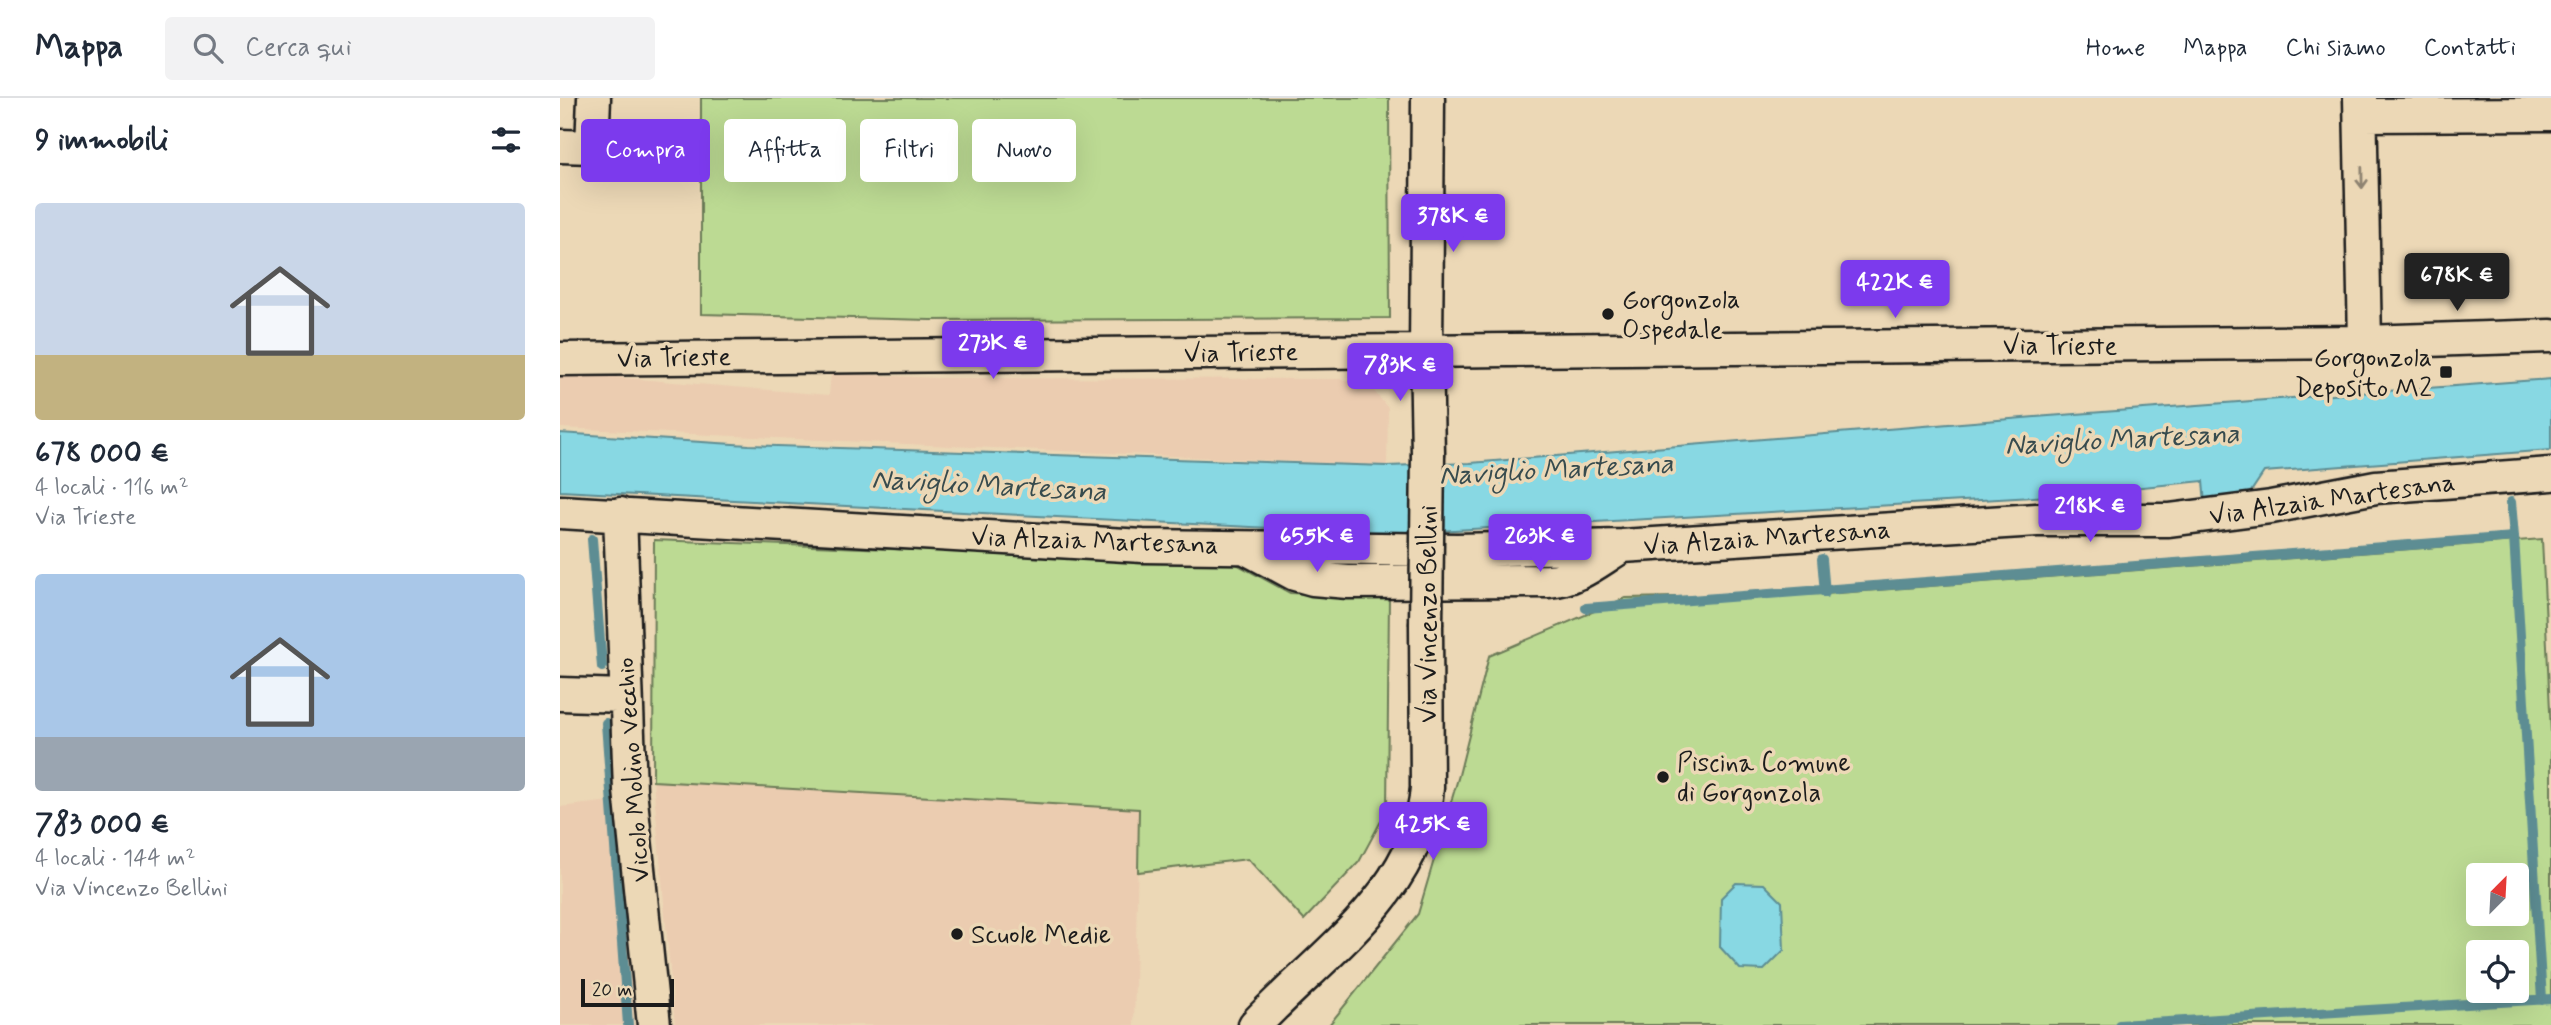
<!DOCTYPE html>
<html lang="it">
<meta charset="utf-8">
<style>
body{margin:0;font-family:Mynerve,sans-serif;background:#f2f2f3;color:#1f2937;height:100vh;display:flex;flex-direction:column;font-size:26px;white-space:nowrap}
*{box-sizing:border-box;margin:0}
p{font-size:23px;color:#747a83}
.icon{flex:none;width:38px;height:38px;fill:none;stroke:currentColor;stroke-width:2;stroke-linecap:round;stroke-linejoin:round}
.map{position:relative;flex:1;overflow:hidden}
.panel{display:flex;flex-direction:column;background:#fff;width:560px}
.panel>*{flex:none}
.guide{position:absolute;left:21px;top:21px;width:665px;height:63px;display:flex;gap:14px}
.needle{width:46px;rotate:24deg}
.buttons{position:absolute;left:1906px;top:765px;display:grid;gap:14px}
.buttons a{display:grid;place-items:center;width:63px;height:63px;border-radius:7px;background:#fff;box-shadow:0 7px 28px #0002;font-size:35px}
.scale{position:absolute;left:21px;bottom:18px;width:93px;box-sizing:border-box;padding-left:7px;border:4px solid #1c1c1c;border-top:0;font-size:19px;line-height:24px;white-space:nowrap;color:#1c1c1c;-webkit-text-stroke:5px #ecd8b6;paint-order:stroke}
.price{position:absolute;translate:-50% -60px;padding:0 16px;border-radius:7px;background:#7c3aed;color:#fff;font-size:23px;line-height:46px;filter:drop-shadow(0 2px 4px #0008)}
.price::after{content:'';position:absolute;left:50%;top:42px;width:21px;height:16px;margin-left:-10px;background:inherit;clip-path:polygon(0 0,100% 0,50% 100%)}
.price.active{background:#222;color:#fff}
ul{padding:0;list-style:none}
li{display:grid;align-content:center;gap:14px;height:371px;padding:0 35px}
li span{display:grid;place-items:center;height:217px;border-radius:7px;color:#555}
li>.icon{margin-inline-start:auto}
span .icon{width:126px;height:126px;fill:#fffc;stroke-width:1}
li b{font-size:30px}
h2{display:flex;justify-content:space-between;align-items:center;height:84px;padding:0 35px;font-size:30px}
.pill{padding:0 24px;border-radius:7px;background:#fff;box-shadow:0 7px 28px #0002;font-size:24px;line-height:63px}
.pill.active{background:#7c3aed;color:#fff}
header{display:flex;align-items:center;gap:42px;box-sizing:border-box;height:98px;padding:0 35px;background:#fff;border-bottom:2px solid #e0e1e3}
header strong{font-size:33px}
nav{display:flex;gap:38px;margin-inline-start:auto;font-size:24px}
.search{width:490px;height:63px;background:#f2f2f3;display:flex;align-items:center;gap:18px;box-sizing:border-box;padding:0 24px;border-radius:7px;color:#747a83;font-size:26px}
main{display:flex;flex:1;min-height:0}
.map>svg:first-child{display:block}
.built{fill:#ebccb0}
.green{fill:#bcda93;stroke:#6c7b58;stroke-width:2;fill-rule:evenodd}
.water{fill:#88d8e3;stroke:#5d8d93;stroke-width:2}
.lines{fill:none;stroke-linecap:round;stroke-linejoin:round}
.stream{stroke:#5d8d93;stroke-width:10}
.minor-casing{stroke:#1c1c1c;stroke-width:37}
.minor{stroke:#ecd8b6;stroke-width:32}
.minor-bridge-casing{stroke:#1c1c1c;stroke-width:37;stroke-linecap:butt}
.minor-bridge{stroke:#ecd8b6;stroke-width:32}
.oneway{stroke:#8e8371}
.poi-dot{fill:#1c1c1c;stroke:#ecd8b6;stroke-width:2.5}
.labels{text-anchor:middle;stroke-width:7;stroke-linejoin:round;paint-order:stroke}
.poi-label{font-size:26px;fill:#1c1c1c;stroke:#ecd8b6;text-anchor:start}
.street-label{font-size:26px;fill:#1c1c1c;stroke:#ecd8b6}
.water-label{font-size:28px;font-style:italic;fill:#374b4e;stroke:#ecd8b6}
</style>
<header>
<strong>Mappa</strong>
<div class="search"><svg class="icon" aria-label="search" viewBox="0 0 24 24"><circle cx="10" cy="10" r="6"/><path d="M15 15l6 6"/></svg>Cerca qui</div>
<nav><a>Home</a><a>Mappa</a><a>Chi siamo</a><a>Contatti</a></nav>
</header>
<main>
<section class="panel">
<h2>9 immobili<svg class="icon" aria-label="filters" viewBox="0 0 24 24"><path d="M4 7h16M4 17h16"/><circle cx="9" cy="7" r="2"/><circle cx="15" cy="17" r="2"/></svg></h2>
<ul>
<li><span style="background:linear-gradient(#c9d6e8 70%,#c2b280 0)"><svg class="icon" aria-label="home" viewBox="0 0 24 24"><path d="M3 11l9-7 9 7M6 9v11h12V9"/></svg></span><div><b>678 000 €</b><p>4 locali · 116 m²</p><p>Via Trieste</p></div></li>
<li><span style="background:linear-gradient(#a9c7e8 75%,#9aa5b1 0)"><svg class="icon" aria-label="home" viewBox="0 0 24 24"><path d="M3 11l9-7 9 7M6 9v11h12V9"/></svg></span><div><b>783 000 €</b><p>4 locali · 144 m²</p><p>Via Vincenzo Bellini</p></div></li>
</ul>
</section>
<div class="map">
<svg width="1991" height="927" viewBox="0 0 1991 927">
<rect width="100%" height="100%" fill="#ecd8b6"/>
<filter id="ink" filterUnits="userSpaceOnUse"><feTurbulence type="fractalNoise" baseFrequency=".0143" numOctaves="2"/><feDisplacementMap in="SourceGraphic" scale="14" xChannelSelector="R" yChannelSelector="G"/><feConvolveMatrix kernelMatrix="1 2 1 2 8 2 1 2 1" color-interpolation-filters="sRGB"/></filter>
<g filter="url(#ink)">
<path class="built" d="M271,275L377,280L782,281L814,293L828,310L827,368L0,330V279H54L269,297Z
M93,683L579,711L574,927H115Z
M58,702L74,927H0V709Z"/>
<path class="green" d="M141,0H829L830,220L370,222L141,216Z
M1982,441L1991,634V927H769L858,816L899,677L929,558L1065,500L1266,496ZM1918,777H1956V816H1918ZM1918,854H1956V892H1918Z
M94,442L673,464L730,495L829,499L827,712L799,764L744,822L688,761L578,774L579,711L93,683Z"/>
<path class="water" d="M1991,281V352L1704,374L1686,401L1645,406L1643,383L1491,398L823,436L0,393V335L189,347L827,368L910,365L1475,319Z
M1176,785L1204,786L1222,804L1224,852L1204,872L1180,871L1160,849L1161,800Z"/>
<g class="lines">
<path class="stream" d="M1951,404L1954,439
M32,441L42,569
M1262,461L1265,495
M1026,510L1954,439L1982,902
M46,625L68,927
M1559,927L1991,901"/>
<g class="minor-casing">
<path id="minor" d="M1800,0L1805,244
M1801,17L1991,16
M0,48L32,49L34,0
M0,261L1805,244L1991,238
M868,356L866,253L868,0
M0,414L583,448L897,452L1062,448L1477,422H1609L1711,409L1816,389L1991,376
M60,416L70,692L94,927
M688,451L735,476L753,481L788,484L988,483C1018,481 1036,464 1061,449
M0,596L65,598
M695,927C760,857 859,794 867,690L866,527"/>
</g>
<use href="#minor" class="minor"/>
<g class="minor-bridge-casing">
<path id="minor-bridge" d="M866,527L868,356"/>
</g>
<use href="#minor-bridge" class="minor-bridge"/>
</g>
<defs><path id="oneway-shaft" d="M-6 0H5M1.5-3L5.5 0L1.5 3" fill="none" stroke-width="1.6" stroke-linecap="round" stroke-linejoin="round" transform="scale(1.75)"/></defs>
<use class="oneway" href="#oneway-shaft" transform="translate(1802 80) rotate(89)"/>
</g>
<g class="poi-dot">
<circle cx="1048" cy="216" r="7"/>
<rect x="1879" y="267" width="14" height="14" rx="3.5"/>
<circle cx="1103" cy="679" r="7"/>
<circle cx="397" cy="836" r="7"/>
</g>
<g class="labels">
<g class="poi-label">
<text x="1062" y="210">Gorgonzola<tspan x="1062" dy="30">Ospedale</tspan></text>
<text x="1872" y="268" text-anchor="end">Gorgonzola<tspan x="1872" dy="30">Deposito M2</tspan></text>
<text x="1117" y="673">Piscina Comune<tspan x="1117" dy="30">di Gorgonzola</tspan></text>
<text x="411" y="845">Scuole Medie</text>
</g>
<g class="street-label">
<text x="1500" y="256">Via Trieste</text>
<text transform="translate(681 254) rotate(-1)" y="9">Via Trieste</text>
<text transform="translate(114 259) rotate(-1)" y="9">Via Trieste</text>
<text transform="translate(1772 400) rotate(-8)" y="9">Via Alzaia Martesana</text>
<text transform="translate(1207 439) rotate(-4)" y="9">Via Alzaia Martesana</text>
<text transform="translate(535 442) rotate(2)" y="9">Via Alzaia Martesana</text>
<text transform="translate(867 516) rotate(-90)" y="9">Via Vincenzo Bellini</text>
<text transform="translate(72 672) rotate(-94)" y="9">Vicolo Molino Vecchio</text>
</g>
<g class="water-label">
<text transform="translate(1562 340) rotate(-3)" y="10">Naviglio Martesana</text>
<text transform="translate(996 370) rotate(-3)" y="10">Naviglio Martesana</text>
<text transform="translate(429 386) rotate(3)" y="10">Naviglio Martesana</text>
</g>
</g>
</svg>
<div class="buttons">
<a><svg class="needle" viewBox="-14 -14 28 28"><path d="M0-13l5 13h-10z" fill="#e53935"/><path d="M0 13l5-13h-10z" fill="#747a83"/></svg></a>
<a><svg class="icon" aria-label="locate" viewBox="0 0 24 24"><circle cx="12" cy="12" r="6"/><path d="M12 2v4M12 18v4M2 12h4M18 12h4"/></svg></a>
</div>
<div class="scale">20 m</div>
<b class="price" style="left:893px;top:156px">378K €</b>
<b class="price active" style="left:1897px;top:215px">678K €</b>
<b class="price" style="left:1335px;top:222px">422K €</b>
<b class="price" style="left:433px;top:283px">273K €</b>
<b class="price" style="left:840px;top:305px">783K €</b>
<b class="price" style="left:1530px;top:446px">218K €</b>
<b class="price" style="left:757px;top:476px">655K €</b>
<b class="price" style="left:980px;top:476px">263K €</b>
<b class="price" style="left:873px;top:764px">425K €</b>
<div class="guide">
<a class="pill active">Compra</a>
<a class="pill">Affitta</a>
<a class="pill">Filtri</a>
<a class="pill">Nuovo</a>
</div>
</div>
</main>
